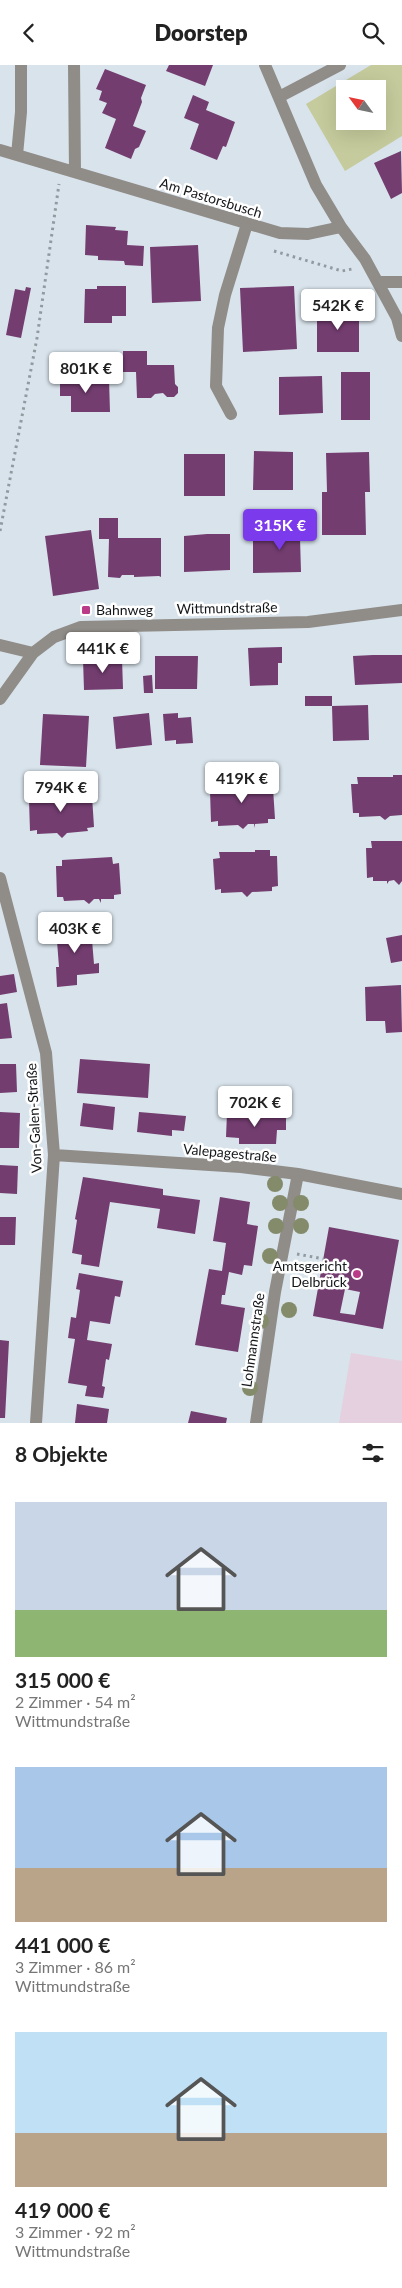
<!DOCTYPE html>
<html lang="de">
<meta charset="utf-8">
<style>
body{margin:0;font-family:Lato,sans-serif;background:#f6f6f6;color:#222;height:100vh;display:flex;flex-direction:column;font-size:19px;white-space:nowrap}
*{box-sizing:border-box;margin:0}
p{font-size:16px;color:#767676}
.icon{flex:none;width:28px;height:28px;fill:none;stroke:currentColor;stroke-width:2;stroke-linecap:round;stroke-linejoin:round}
.map{position:relative;height:1358px;overflow:hidden}
.sheet{display:flex;flex-direction:column;background:#fff;flex:1}
.sheet>*{flex:none}
.needle{width:32px;rotate:303deg}
.buttons{position:absolute;left:336px;top:15px;display:grid;gap:10px}
.buttons a{display:grid;place-items:center;width:50px;height:50px;border-radius:0px;background:#fff;box-shadow:0 5px 20px #0002;font-size:25px}
.price{position:absolute;translate:-50% -42px;padding:0 11px;border-radius:5px;background:#fff;color:#222;font-size:16px;line-height:32px;filter:drop-shadow(0 1px 2px #0008)}
.price::after{content:'';position:absolute;left:50%;top:30px;width:15px;height:11px;margin-left:-8px;background:inherit;clip-path:polygon(0 0,100% 0,50% 100%)}
.price.on{background:#7c3aed;color:#fff}
ul{padding:0;list-style:none}
li{display:grid;align-content:center;gap:10px;height:265px;padding:0 15px}
li span{display:grid;place-items:center;height:155px;border-radius:0px;color:#555}
li>.icon{margin-inline-start:auto}
span .icon{width:90px;height:90px;fill:#fffc;stroke-width:1}
li b{font-size:21px}
h2{display:flex;justify-content:space-between;align-items:center;height:60px;padding:0 15px;font-size:21px}
header{display:flex;justify-content:space-between;align-items:center;height:65px;padding:0 15px;background:#fff;font-size:22px;font-weight:800}
.map>svg:first-child{display:block}
.education{fill:#e5d0df}
.green{fill:#c5cb9c;fill-rule:evenodd}
.building{fill:#733d70;fill-rule:evenodd}
.lines{fill:none;stroke-linecap:round;stroke-linejoin:round}
.path{stroke:#919aa0;stroke-width:3;stroke-dasharray:2.5 4;stroke-linecap:butt}
.minor{stroke:#908c88;stroke-width:12}
.tree{fill:#848b6b}
.poi-dot{fill:#ba3b88;stroke:#fff;stroke-width:2}
.labels{text-anchor:middle;stroke-width:5;stroke-linejoin:round;paint-order:stroke}
.street-label{font-size:14px;fill:#131619;stroke:#fff}
.poi-label{font-size:14px;fill:#131619;stroke:#fff;text-anchor:start}
</style>
<header><svg class="icon" aria-label="back" viewBox="0 0 24 24"><path d="M15 5l-7 7 7 7"/></svg>Doorstep<svg class="icon" aria-label="search" viewBox="0 0 24 24"><circle cx="10" cy="10" r="6"/><path d="M15 15l6 6"/></svg></header>
<div class="map">
<svg width="402" height="1358" viewBox="0 0 402 1358">
<rect width="100%" height="100%" fill="#d8e3eb"/>
<path class="education" d="M351,1288L402,1296V1358H339Z"/>
<path class="green" d="M371,0H402V71L345,106L306,39ZM345,24H378V56H345Z"/>
<path class="building" d="M169,0H213L205,21L166,6Z
M105,4L146,20L141,33L142,37L133,61L146,66L139,82L135,84L131,94L105,83L116,54L102,48L107,38L99,35L102,26L96,24Z
M193,30L209,37L206,45L235,57L226,82L223,81L217,95L190,84L199,59L184,53Z
M401,86L402,128L391,134L374,98Z
M86,160L116,162L115,165L128,166L127,180L144,181L143,201L125,200L124,196L98,195V191L85,190Z
M198,180L201,236L152,238L150,182Z
M97,221H126V251H112V258H84L85,224H97Z
M294,221L297,284L243,287L240,223Z
M26,222L31,223L21,273L6,270L15,224L25,226Z
M317,244H359V287H317Z
M123,286H147V300H174L175,319L178,322V328L174,332H167L163,328L155,329L151,333H137L136,307H123Z
M341,307H370V355H341Z
M60,310H71V314H109L110,347H71V331H60Z
M322,311L323,348L279,350V312Z
M254,386L293,387V425H253Z
M369,387L370,427H365L366,470H322V427H327L326,388Z
M184,389H225V431H184Z
M300,452H311V473H300L301,507L253,508V471L301,470Z
M99,453H118V473H161V512L159,511L134,512V510H122L120,513L108,512L109,474H99Z
M91,465L99,524L53,531L45,471Z
M207,469H230V505L184,507V471Z
M282,582V598H278V620L250,621L248,583Z
M373,590H402V618L355,620L353,591Z
M155,591H198L197,624H155Z
M122,593L123,624L84,625L83,594Z
M152,610L153,628H144L143,611Z
M305,631H332V641L368,640L369,675L333,676L332,641H305Z
M149,648L152,680L116,684L113,652Z
M178,648V653L191,652L193,678L176,679V675L165,676L163,649Z
M43,649L89,651L86,702L40,700Z
M393,710H402V750L390,751L385,755L380,751L359,752V748H353L351,719H358L357,712H393Z
M251,717H267V723H273L275,754H268V758L255,759V763L254,759H248L243,764L238,760L218,761V756L211,757L210,726H216V719H252Z
M86,725V732L92,731L94,762L87,763L88,766L67,768L62,773L57,768L37,769V765L30,766L29,735L35,734V728L50,729Z
M371,776H402V816L399,820L394,815L389,816L387,819V816H373V812L367,813L366,783H372Z
M255,785H270V791H277L278,821L272,822V826L252,827L247,832L242,827L221,828V824L215,825L213,794L220,793L219,787H255Z
M112,792L113,799L119,798L121,829L114,830V834H101V838L99,834H94L89,839L84,835L64,836L63,832H57L56,801H62V795Z
M96,860L97,875H92L94,899L99,898V908L77,910V920L57,922L56,902H59L56,863Z
M402,870V896L391,898L386,873Z
M14,909L17,927L0,930V911Z
M401,920L402,967L386,968L385,956H366L365,922Z
M7,938L12,973L0,974V939Z
M80,994L150,999L148,1033L77,1028Z
M0,999H16L17,1027L0,1028Z
M83,1038L115,1042L113,1065L80,1061Z
M0,1047L20,1048L19,1083H0Z
M139,1047L186,1051L184,1066L172,1065V1071L137,1067Z
M227,1048L286,1051V1065H277L276,1079H239V1073L226,1072Z
M0,1100L18,1101L17,1129L0,1128Z
M83,1112L163,1124V1130L200,1135L195,1169L157,1163L160,1144L110,1137L99,1202L81,1199L82,1190L72,1188L77,1155L75,1154Z
M220,1132L250,1137L247,1159L258,1161L252,1201L244,1200L242,1210L229,1207L225,1230H222L221,1239L245,1243L238,1287L195,1280L209,1204L222,1206L226,1178L213,1176Z
M0,1152H16L15,1180H0Z
M329,1162L399,1175L383,1264L313,1251ZM345,1224L360,1227L355,1250L340,1248Z
M79,1208L123,1216L120,1232L115,1231L110,1259L90,1256L87,1275L112,1279L109,1295L106,1294L102,1321L105,1322L103,1333L85,1331L87,1321L68,1318L75,1274L68,1273L71,1252L76,1253L80,1225L76,1224Z
M0,1275L9,1276L5,1353H0Z
M77,1339L109,1344L107,1358H75Z
M191,1346L227,1353L226,1358H188Z"/>
<g class="lines">
<path class="path" d="M274,186L342,206L352,204
M0,466L37,273L59,119
M297,1189L324,1194"/>
<path class="minor" d="M74,0L75,107
M265,0L316,120L341,162L365,194L397,253L402,271
M279,32L340,0
M0,85L280,168L308,169L341,162
M17,90L21,47V0
M378,217H402
M231,349L216,321L218,263L225,230L247,159
M0,580L33,588
M0,634L33,588L54,572L81,562L308,557L402,545
M0,813L46,988L54,1090L36,1358
M54,1090L241,1102L298,1109L402,1129
M256,1358L275,1227L298,1109"/>
</g>
<g class="tree">
<circle cx="275" cy="1119" r="8"/>
<circle cx="280" cy="1138" r="8"/>
<circle cx="301" cy="1138" r="8"/>
<circle cx="276" cy="1161" r="8"/>
<circle cx="301" cy="1161" r="8"/>
<circle cx="270" cy="1191" r="8"/>
<circle cx="289" cy="1245" r="8"/>
<circle cx="261" cy="1256" r="8"/>
<circle cx="250" cy="1323" r="8"/>
</g>
<g class="poi-dot">
<rect x="81" y="540" width="10" height="10" rx="2.5"/>
<circle cx="357" cy="1209" r="5"/>
</g>
<g class="labels">
<g class="street-label">
<text transform="translate(211 133) rotate(17)" y="5">Am Pastorsbusch</text>
<text transform="translate(227 543) rotate(-1)" y="5">Wittmundstraße</text>
<text transform="translate(34 1053) rotate(-93)" y="5">Von-Galen-Straße</text>
<text transform="translate(230 1088) rotate(5)" y="5">Valepagestraße</text>
<text transform="translate(253 1275) rotate(-82)" y="5">Lohmannstraße</text>
</g>
<g class="poi-label">
<text x="96" y="550">Bahnweg</text>
<text x="347" y="1206" text-anchor="end">Amtsgericht<tspan x="347" dy="16">Delbrück</tspan></text>
</g>
</g>
</svg>
<div class="buttons">
<a><svg class="needle" viewBox="-14 -14 28 28"><path d="M0-13l5 13h-10z" fill="#e53935"/><path d="M0 13l5-13h-10z" fill="#767676"/></svg></a>
</div>
<b class="price" style="left:338px;top:266px">542K €</b>
<b class="price" style="left:86px;top:329px">801K €</b>
<b class="price on" style="left:280px;top:486px">315K €</b>
<b class="price" style="left:103px;top:609px">441K €</b>
<b class="price" style="left:242px;top:739px">419K €</b>
<b class="price" style="left:61px;top:748px">794K €</b>
<b class="price" style="left:75px;top:889px">403K €</b>
<b class="price" style="left:255px;top:1063px">702K €</b>
</div>
<section class="sheet">
<h2>8 Objekte<svg class="icon" aria-label="filters" viewBox="0 0 24 24"><path d="M4 7h16M4 17h16"/><circle cx="9" cy="7" r="2"/><circle cx="15" cy="17" r="2"/></svg></h2>
<ul>
<li><span style="background:linear-gradient(#c9d6e8 70%,#8fb573 0)"><svg class="icon" aria-label="home" viewBox="0 0 24 24"><path d="M3 11l9-7 9 7M6 9v11h12V9"/></svg></span><div><b>315 000 €</b><p>2 Zimmer · 54 m²</p><p>Wittmundstraße</p></div></li>
<li><span style="background:linear-gradient(#a9c7e8 65%,#b9a48a 0)"><svg class="icon" aria-label="home" viewBox="0 0 24 24"><path d="M3 11l9-7 9 7M6 9v11h12V9"/></svg></span><div><b>441 000 €</b><p>3 Zimmer · 86 m²</p><p>Wittmundstraße</p></div></li>
<li><span style="background:linear-gradient(#bfe0f5 65%,#b9a48a 0)"><svg class="icon" aria-label="home" viewBox="0 0 24 24"><path d="M3 11l9-7 9 7M6 9v11h12V9"/></svg></span><div><b>419 000 €</b><p>3 Zimmer · 92 m²</p><p>Wittmundstraße</p></div></li>
</ul>
</section>
